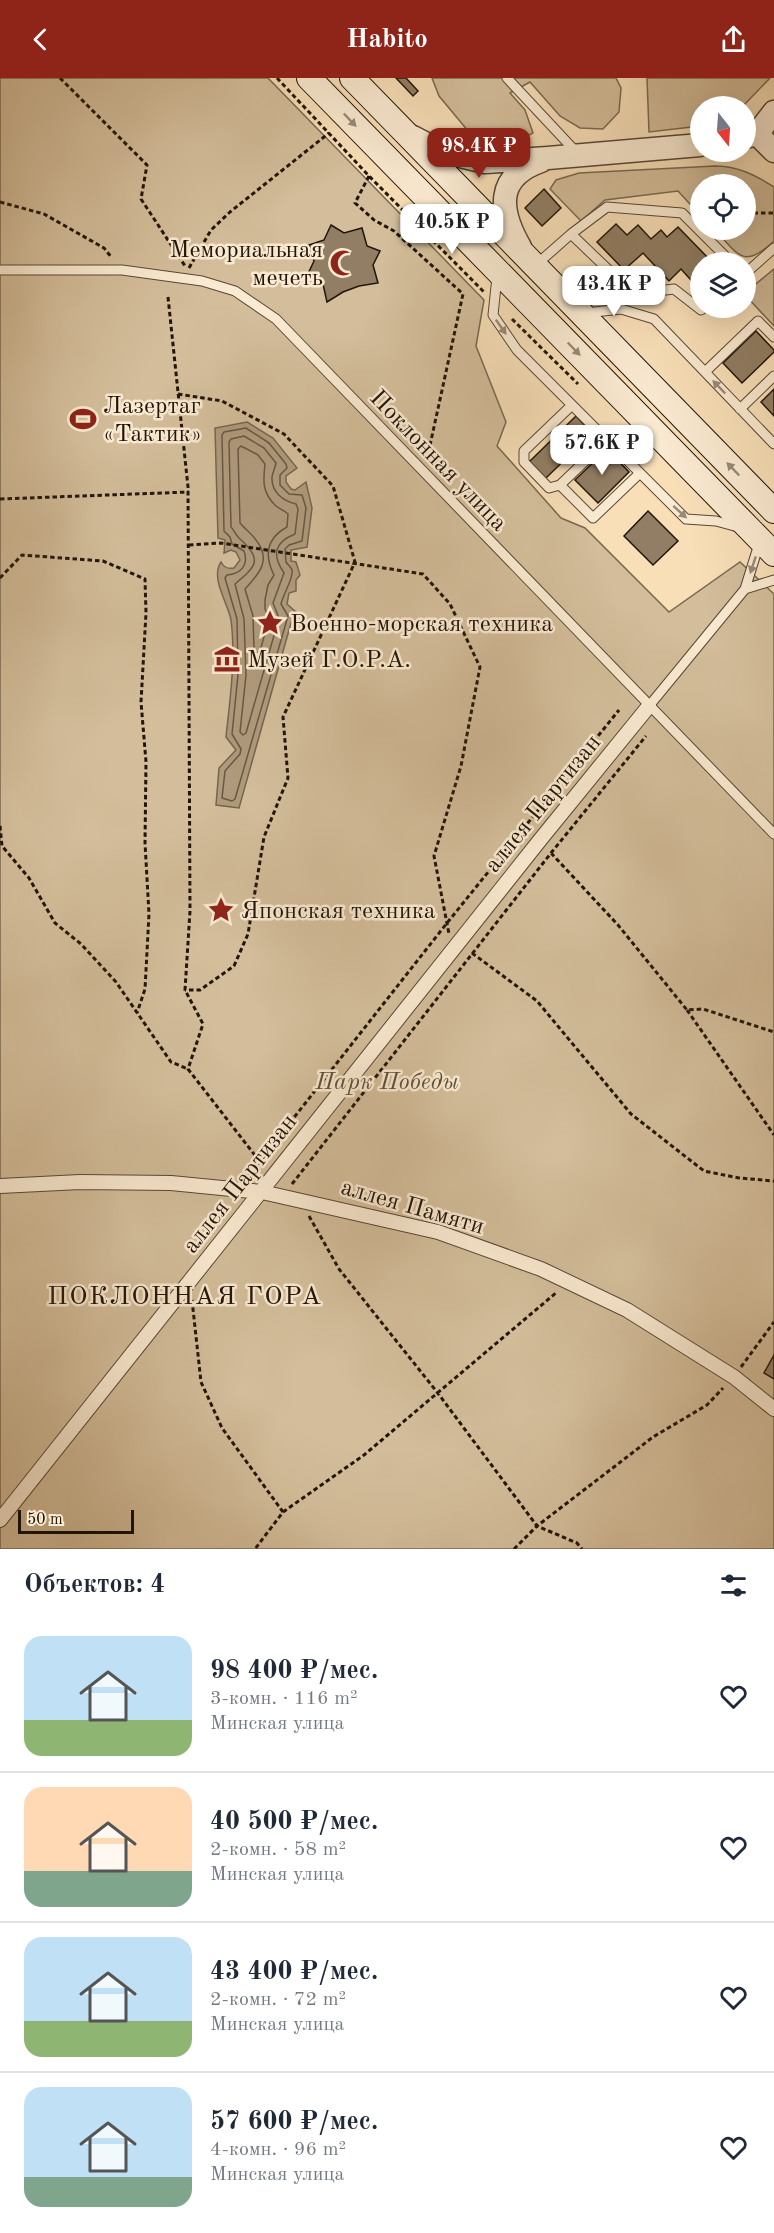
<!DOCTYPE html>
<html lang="ru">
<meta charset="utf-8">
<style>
body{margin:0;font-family:"Old Standard TT",serif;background:#f6f6f7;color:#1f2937;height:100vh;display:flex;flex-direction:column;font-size:22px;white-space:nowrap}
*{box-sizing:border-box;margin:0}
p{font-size:20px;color:#747a83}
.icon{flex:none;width:33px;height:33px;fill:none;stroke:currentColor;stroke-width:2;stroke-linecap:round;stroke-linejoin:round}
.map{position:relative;height:1471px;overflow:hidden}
.details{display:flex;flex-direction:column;background:#fff;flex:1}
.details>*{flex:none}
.needle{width:39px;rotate:163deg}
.tools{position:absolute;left:690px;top:18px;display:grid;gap:12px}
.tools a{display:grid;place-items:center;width:66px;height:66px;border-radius:50%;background:#fff;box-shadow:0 6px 24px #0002;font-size:30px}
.scale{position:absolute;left:18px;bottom:15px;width:116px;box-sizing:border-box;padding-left:6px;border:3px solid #211509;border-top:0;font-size:16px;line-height:21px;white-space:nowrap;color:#211509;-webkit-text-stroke:4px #faead1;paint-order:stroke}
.price{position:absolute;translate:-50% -51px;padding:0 14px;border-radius:12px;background:#fff;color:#222;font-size:20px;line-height:39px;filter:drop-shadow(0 2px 3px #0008)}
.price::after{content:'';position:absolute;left:50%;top:36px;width:18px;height:14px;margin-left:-9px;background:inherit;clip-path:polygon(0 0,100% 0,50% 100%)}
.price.current{background:#8f2418;color:#fff}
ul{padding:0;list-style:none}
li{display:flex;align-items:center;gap:18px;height:150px;padding:0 24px}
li+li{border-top:2px solid #e0e1e3}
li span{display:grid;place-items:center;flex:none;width:168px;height:120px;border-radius:18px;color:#555}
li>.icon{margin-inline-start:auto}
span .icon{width:72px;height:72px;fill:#fffc;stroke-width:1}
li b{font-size:26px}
h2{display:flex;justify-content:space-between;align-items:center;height:72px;padding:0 24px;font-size:26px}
header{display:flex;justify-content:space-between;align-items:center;height:78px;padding:0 24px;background:#8f2418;color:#fff;font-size:27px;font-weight:700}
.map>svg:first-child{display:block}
.green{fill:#d3bd9a;stroke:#7a6952;stroke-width:1.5}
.water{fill:#af9a7c;stroke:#76654e;stroke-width:1.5}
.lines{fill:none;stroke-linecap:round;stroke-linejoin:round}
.shore{stroke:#685842;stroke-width:1.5}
.building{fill:#917e64;stroke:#211509;stroke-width:1.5}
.service-casing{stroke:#574835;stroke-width:11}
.pedestrian-casing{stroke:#574835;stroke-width:16}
.tertiary-casing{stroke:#574835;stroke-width:25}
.secondary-casing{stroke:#211509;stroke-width:26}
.path{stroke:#211509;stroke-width:3;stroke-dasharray:4.5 3;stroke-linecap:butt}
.service{stroke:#faead1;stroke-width:9}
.pedestrian{stroke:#faead1;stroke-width:14}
.tertiary{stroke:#faead1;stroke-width:22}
.secondary{stroke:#faead1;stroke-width:24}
.oneway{fill:#988a77}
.labels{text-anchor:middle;stroke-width:5;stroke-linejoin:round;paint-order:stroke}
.poi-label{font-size:24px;fill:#211509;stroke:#faead1;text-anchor:start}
.street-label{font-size:24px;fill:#211509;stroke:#faead1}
.park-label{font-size:24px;font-style:italic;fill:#5f503c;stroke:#faead1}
.neighbourhood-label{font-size:26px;letter-spacing:1.5px;fill:#211509;stroke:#faead1}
</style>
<header><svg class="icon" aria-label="back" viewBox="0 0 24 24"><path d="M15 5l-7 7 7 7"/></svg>Habito<svg class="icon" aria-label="share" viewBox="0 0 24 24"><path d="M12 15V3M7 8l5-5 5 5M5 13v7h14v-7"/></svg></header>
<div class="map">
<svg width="774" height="1471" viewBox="0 0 774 1471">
<rect width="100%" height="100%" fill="#f8dfb8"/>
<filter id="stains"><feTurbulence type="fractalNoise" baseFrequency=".00333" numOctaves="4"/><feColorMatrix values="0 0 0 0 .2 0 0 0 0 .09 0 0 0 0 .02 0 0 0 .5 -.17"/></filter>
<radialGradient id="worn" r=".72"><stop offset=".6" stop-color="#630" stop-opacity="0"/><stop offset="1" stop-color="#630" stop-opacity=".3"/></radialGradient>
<path class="green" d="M0,0H268L484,222L476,268L506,344L497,368L561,440L585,450L669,534L740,484L774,516V1471H0Z
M432,0H616L621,10L619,34L603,51L580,50L560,38L530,4L510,15L525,32L533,55L513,66L469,54L439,18Z
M647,0H770L743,28H700V48L649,54Z
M715,88C738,88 755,97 774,109V163C743,192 739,177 715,152H746V106H700V137L678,113L605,122L581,143L550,111L556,102L579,95Z
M774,191V248L746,218V214Z"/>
<path class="water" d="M247,344L273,360L297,390L286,398V404L291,411L295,412L306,404L312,430L307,469L291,472V483L296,484L300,497L296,502V513L289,515L287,526L297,535L291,545L239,730L216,727L219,690L236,672L226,659C230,621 236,580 231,542C228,525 210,500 221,484C224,490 228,491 234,490L240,482L236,474L231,472L224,475L225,462L218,460L215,350Z"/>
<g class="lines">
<path class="shore" d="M246,350L269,365L286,386L287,390L280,397V407L289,416L302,417L306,430L302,463L289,467L285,471L286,484C288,487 291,489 292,492C294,500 283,516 281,526L288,538L235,721L232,723L222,720L225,693L240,676L241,671L232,656L238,597L237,541L225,500L227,497C241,496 249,487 244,473L232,466L230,459L224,453L222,357L224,354Z
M244,358L264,370L276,385C275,390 273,394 272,399C271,414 283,423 296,426L298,431L295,456C275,464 271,476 284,495L273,525L279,540L246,655L243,657L240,654L246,597L244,541L235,506C255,489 264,482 240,461C236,458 234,452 231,449L229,364L231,361Z
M241,368L258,377L265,386C263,403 262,415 276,428C280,431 285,433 288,436L287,449C267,460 264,477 274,497L268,507L265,522V531L269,541L260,573L257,575L254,572L253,538L245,511C259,496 272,482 256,462C251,455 245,451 240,445L238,371Z"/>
</g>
<path class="building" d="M396,0H406L418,13L413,18Z
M544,111L561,130L542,148L525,130Z
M616,146L627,157L638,147L651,161L661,152L667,159L678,149L712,184H700V212L681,191L669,203L643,175L624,192L597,164Z
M331,147L344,155L362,150L367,168L380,173L373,187L378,205L359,208L343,214L327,224L323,206L307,198L314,183L309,167L324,162Z
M756,253L774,272V274L742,305L723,285Z
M774,311V338L761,324Z
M576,338L592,355L545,401L529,384Z
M607,371L629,394L598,425L575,402Z
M648,433L678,463L653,487L624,458Z
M774,1277V1301L764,1295Z"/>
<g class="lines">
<g class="service-casing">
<path id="service" d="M507,0L578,76
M571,156L618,201L639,195L657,213L674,211L701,232L704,230
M537,186L571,156L607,129L682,135L731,184
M0,192H122L202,203L235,213L276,241L774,756
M746,195L774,170
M497,199L493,237L517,272L686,441L716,443L738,449
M586,235L621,231L654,241L774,366
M705,294L758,243L774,259
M572,327L524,373V384L549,410L560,407L607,362
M740,331L774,298
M560,407L593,440L640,395
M745,511L774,502
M649,628L745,511L759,466"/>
</g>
<g class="pedestrian-casing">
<path id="pedestrian" d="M0,1108L80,1104L171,1105L262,1114L438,1154L541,1191L627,1232L734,1299L774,1331
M0,1442L540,762L649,628"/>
</g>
<g class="tertiary-casing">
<path id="tertiary" d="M757,56L774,73
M413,59L440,73L485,84L548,80L700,67
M746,59L757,56L774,34
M520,169C499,132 495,99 541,83"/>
</g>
<g class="secondary-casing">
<path id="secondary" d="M309,0L774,476
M352,0L774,433"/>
</g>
<path class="path" d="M60,0L147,87L141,121L185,188
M277,0L369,98L484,214
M369,98L355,125L374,142L394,153L463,216L427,381
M0,124L44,136L104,170L112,180
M746,135H774
M189,190L211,152L230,134L329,55
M168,219L188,409L190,833L185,912L203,946L188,991L264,1089
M512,241L578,306
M178,316L222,323L284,356L333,408L355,484L283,639L288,700L264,759L248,856L234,888L200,912H185
M0,421L189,414
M189,467L221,465L423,496L450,526L480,589L461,688L434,778L449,856
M0,500L22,477L103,483L145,501L146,535L141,624L146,684L145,765L149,836L145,911L137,935
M0,748L2,768L29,800L55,845L81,866L116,904L171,984L188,991
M551,775L618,847L687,932L703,931L774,954
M472,875L537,923L631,1036L704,1093L739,1100L774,1103
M687,932L774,1057
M248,1098L447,845L619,632
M292,1106L551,775L646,658
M309,1138L339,1191L437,1314L537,1448L577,1465L582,1471
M192,1222L201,1304L222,1350L283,1434L255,1471
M741,1289L774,1244
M283,1434L364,1377L557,1214
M514,1471L537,1448L653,1359L707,1327L723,1310"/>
<use href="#service" class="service"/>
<use href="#pedestrian" class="pedestrian"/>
<use href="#tertiary" class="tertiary"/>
<use href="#secondary" class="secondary"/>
</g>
<defs><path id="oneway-solid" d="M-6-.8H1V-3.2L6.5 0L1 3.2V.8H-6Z" transform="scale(1.5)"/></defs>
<g class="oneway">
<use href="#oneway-solid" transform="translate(350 42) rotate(46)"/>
<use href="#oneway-solid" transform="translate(501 249) rotate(55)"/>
<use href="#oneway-solid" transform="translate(574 271) rotate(46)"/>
<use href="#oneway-solid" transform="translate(719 309) rotate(-134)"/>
<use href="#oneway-solid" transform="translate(733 391) rotate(-134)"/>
<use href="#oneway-solid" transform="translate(680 434) rotate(42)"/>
<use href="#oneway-solid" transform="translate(753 487) rotate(108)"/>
</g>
<defs>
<g id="mosque-bare" transform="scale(2.07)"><path d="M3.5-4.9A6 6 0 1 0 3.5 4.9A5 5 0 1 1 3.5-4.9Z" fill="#8f2418" stroke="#faead1" stroke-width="2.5" paint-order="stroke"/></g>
<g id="stadium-bare" transform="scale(2.07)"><path d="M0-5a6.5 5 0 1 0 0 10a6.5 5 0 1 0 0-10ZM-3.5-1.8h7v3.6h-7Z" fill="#8f2418" stroke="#faead1" stroke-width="2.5" paint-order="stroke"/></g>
<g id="sight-bare" transform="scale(2.07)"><path d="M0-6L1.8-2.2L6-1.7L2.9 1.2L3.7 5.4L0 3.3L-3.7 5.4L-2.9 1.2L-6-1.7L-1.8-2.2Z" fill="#8f2418" stroke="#faead1" stroke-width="2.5" paint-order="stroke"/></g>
<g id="museum-bare" transform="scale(2.07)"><path d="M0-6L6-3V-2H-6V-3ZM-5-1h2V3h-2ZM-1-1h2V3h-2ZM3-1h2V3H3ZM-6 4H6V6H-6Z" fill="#8f2418" stroke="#faead1" stroke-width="2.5" paint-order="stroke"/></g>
</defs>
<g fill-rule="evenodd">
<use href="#mosque-bare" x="343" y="185"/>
<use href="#stadium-bare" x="83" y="341"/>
<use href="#sight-bare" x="270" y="545"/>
<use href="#museum-bare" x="227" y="581"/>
<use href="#sight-bare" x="221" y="832"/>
</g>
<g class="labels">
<g class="poi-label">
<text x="323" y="179" text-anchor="end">Мемориальная<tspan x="323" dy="28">мечеть</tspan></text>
<text x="103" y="335">Лазертаг<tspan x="103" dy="28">«Тактик»</tspan></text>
<text x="290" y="553">Военно-морская техника</text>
<text x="247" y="589">Музей Г.О.Р.А.</text>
<text x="241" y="840">Японская техника</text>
</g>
<g class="street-label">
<text transform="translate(439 382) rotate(46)" y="8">Поклонная улица</text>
<text transform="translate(542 725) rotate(-51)" y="8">аллея Партизан</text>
<text transform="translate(239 1105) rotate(-52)" y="8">аллея Партизан</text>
<text transform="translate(413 1128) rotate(16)" y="8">аллея Памяти</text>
</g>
<g class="park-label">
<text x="387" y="1011">Парк Победы</text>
</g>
<g class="neighbourhood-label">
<text x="185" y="1226">ПОКЛОННАЯ ГОРА</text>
</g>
</g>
<rect width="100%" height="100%" filter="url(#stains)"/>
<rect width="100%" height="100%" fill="url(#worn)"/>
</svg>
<div class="tools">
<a><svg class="needle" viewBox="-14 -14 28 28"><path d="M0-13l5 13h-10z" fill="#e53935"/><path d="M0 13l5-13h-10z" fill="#747a83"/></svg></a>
<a><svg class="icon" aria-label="locate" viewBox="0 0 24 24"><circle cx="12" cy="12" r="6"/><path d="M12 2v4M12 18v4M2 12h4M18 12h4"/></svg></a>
<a><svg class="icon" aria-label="layers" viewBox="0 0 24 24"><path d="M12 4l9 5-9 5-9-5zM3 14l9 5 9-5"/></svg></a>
</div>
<div class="scale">50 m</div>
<b class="price current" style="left:479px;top:101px">98.4K ₽</b>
<b class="price" style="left:452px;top:177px">40.5K ₽</b>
<b class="price" style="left:614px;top:239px">43.4K ₽</b>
<b class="price" style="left:602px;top:398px">57.6K ₽</b>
</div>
<section class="details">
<h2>Объектов: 4<svg class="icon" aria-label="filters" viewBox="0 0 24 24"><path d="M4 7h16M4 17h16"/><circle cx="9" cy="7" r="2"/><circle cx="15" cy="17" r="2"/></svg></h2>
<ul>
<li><span style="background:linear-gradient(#bfe0f5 70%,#8fb573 0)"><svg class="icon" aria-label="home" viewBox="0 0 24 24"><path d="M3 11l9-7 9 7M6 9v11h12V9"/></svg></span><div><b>98 400 ₽/мес.</b><p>3-комн. · 116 m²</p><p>Минская улица</p></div><svg class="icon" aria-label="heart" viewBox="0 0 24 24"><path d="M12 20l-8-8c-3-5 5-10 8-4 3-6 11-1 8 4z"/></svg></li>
<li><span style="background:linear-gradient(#ffd9b3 70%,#7fa58c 0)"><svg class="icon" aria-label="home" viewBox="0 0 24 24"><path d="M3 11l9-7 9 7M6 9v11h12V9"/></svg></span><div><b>40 500 ₽/мес.</b><p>2-комн. · 58 m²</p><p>Минская улица</p></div><svg class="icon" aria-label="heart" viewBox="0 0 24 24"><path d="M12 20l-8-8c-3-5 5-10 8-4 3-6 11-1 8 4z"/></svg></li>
<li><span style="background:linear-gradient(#bfe0f5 70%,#8fb573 0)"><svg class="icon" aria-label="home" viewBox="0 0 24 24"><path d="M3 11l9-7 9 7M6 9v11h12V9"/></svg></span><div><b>43 400 ₽/мес.</b><p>2-комн. · 72 m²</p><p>Минская улица</p></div><svg class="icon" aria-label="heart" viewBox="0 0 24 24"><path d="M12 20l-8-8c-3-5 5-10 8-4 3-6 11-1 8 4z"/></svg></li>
<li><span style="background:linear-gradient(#bfe0f5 75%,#7fa58c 0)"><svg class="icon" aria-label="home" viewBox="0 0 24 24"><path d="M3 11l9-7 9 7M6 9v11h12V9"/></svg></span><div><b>57 600 ₽/мес.</b><p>4-комн. · 96 m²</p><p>Минская улица</p></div><svg class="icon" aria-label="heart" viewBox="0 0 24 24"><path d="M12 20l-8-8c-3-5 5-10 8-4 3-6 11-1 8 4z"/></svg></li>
</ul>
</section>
